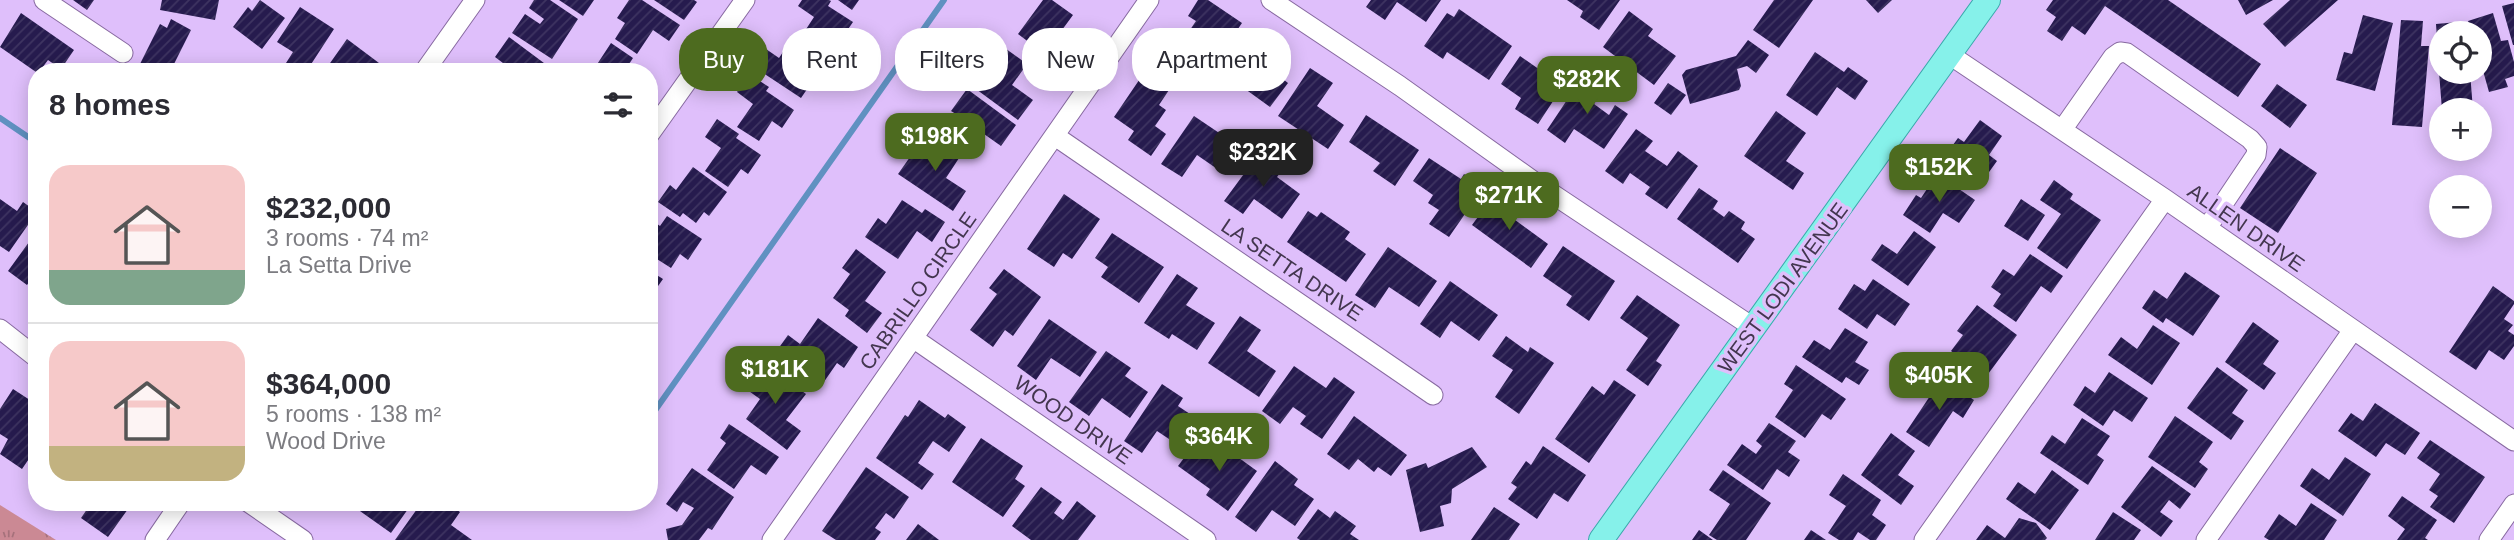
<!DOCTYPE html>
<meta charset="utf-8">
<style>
body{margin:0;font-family:Helvetica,sans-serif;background:#f7f7f7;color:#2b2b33;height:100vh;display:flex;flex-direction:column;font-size:26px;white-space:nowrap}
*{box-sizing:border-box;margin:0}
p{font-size:23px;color:#7c7c81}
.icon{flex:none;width:38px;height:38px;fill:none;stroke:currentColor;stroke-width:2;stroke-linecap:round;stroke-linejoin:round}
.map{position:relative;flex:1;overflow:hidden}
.panel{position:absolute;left:28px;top:63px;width:630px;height:448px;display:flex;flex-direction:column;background:#fff;border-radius:28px;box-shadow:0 4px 18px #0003}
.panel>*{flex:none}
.top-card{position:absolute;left:679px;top:28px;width:665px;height:63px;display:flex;gap:14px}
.controls{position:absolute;left:2429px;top:21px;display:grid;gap:14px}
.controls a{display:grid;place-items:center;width:63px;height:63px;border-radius:50%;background:#fff;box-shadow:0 4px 18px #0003;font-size:35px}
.price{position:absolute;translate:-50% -60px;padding:0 16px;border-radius:14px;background:#4d6b1f;color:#fff;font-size:23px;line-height:46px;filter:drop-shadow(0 2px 4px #0008)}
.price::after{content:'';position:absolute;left:50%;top:42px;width:21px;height:16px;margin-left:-10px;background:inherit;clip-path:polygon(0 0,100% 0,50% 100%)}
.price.current{background:#222;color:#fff}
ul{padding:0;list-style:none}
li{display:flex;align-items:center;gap:21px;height:175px;padding:0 21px}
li+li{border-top:2px solid #e1e1e2}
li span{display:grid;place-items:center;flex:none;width:196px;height:140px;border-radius:21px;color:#555}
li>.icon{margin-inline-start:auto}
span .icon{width:84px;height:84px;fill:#fffc;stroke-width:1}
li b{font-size:30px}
h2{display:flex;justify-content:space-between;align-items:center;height:84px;padding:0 21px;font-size:30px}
.pill{padding:0 24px;border-radius:28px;background:#fff;box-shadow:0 4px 18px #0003;font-size:24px;line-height:63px}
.pill.current{background:#4d6b1f;color:#fff}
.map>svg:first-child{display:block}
.park{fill:url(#park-tufts)}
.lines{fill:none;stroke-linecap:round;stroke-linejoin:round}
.stream{stroke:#6091c1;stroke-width:6}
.building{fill:url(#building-hatch)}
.minor-casing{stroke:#886aa1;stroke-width:21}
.major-casing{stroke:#3aa9ab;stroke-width:26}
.minor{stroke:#fff;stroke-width:19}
.major{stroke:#86f1ea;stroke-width:24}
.labels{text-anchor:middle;stroke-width:7;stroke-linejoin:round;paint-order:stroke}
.street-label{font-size:21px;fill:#43364f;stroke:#dfbffb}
</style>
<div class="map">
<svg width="2514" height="540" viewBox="0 0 2514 540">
<defs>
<pattern id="park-tufts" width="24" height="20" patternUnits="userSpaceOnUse" patternTransform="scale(1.75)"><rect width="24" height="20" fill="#cb8994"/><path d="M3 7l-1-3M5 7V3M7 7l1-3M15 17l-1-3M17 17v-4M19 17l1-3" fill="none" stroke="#a6717b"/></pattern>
<pattern id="building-hatch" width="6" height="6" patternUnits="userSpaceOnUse" patternTransform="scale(1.75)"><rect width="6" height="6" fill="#261b4e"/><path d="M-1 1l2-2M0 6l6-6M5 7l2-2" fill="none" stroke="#3e3461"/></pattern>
</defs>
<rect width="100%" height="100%" fill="#dfbffb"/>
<path class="park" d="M0,505L56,540H0Z"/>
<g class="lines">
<path class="stream" d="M0,118L37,143
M649,419L944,0"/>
</g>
<path class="building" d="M73,0H94L87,10Z
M162,0H219L215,20L160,10Z
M260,0L285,18L262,49L233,27L248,7L252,11Z
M534,0H550L578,19L552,59L512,33L525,14L540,24L544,19L529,8Z
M559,0H594L583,16Z
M629,0H642L680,25L669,41L653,30L637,54L615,39L625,23L617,18Z
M654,0H694L697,2L684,20Z
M802,0H829L831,1L828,6L853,22L842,38L835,33L820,54L799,40L814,17L798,6Z
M838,0H859L852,10Z
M1043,0H1052L1073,15L1054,41L1067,51L1054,69L1034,55L1038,49L1018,34Z
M1198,0H1208L1242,23L1227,45L1218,39L1195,74L1171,58L1196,21L1188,16Z
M1371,0H1441L1426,22L1397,2L1385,20L1366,7Z
M1567,0H1620L1599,30L1580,17L1583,11Z
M1774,0H1813L1779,48L1753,30Z
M1866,0H1892L1878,13Z
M2053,0H2168L2261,64L2238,97L2105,6L2085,35L2072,26L2062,41L2047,31L2056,17L2046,10Z
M2238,0H2273L2246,15Z
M2290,0H2338L2285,47L2263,24Z
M2514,3V45H2513L2502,6Z
M300,7L334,29L306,72H298L286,63L293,52L277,42Z
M1459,9L1512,46L1489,80L1447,52L1443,59L1424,46L1447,13L1454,17Z
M1629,11L1653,29L1648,36L1676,56L1654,85L1603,47Z
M21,13L74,50L61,69L48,60L39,72H36L0,47Z
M2493,13L2501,41L2508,40L2514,62V76L2505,79L2508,87L2489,92L2480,60V33H2472L2468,21Z
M2363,15L2393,23L2375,91L2336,80L2344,52L2352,54Z
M171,19L191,30L170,72H136L160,24L167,28Z
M2401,20L2423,21L2421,46H2429L2422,127L2392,125Z
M2458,22L2459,33H2441V68H2439L2436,24Z
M1254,31L1272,44L1259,61L1288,83L1270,107L1223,73Z
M509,37L548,66L544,72H509L511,69L495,57Z
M347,39L391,72H316L323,63L328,66Z
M791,40L825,63L801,98L754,67L766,49L779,58Z
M1748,40L1769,55L1756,73L1747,66L1737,69L1741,86L1739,90L1690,104L1682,75L1686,70L1736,56Z
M611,43L633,58L624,72H592Z
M1002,46L1027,64L1012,85L1033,100L1018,120L965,81L980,61L987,66Z
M1815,52L1844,72L1848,67L1868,81L1855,100L1837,87L1817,116L1786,95Z
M1520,56L1563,86L1538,124L1515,109L1521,98L1501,84Z
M1150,64L1175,81L1159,105L1166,110L1155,126L1166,134L1151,156L1128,140L1134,131L1114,117Z
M1310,68L1333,83L1317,106L1344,125L1328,149L1278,116Z
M2439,72H2470L2473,110H2442Z
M749,74L769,87L766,91L794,110L782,128L772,121L759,141L737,127L753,104L737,92Z
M1583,76L1603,90L1594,104L1609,115L1615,105L1628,114L1604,149L1574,129L1565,143L1547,130Z
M1668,83L1686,95L1671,115L1654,103Z
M2277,84L2307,105L2290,128L2261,106Z
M967,89L1016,125L1001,146L984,134L970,154L945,136L959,116L951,111Z
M1776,111L1806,133L1786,161L1804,173L1793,190L1744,156Z
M1366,115L1419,150L1395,186L1373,171L1380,163L1349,142Z
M1194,116L1243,149L1226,175L1197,155L1182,177L1161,164Z
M717,119L739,134L736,138L761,155L748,174L741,169L728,187L705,171L721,148L705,137Z
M1980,120L2002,136L1989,155L1997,161L1984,179L1976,173L1966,187L1937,167L1958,138L1964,142Z
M1636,129L1653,141L1645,151L1667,166L1678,151L1698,166L1667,209L1645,194L1650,187L1630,173L1623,184L1605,171Z
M933,136L961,155L946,178L966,191L953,211L898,174L915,150L921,154Z
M2280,148L2317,173L2278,233L2240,208Z
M1260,152L1283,169L1277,177L1300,194L1282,219L1254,199L1243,214L1224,201Z
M1429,158L1461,179L1464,174L1483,188L1449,237L1429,224L1439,210L1428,203L1433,195L1413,181Z
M693,167L727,192L709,216L704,212L696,223L683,213L680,217L658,202L670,185L676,190Z
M1937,174L1975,200L1959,223L1943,213L1930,233L1903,215L1916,195L1921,198Z
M2054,180L2073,194L2070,199L2101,220L2067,269L2037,248L2061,214L2040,200Z
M1699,188L1718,201L1713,209L1724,217L1729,211L1745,222L1741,229L1755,239L1738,263L1677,219Z
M1064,194L1100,219L1072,259L1063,253L1054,267L1027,249Z
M1495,194L1513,207L1507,214L1548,244L1531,268L1472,225Z
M0,199L17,211L23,202L37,212L9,252L0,246Z
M2021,199L2045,215L2028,241L2004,226Z
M902,200L922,213L925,209L945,222L932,242L917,231L898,259L865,237L878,218L886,224Z
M1308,211L1317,217L1321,212L1350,232L1345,239L1366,254L1346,282L1287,242Z
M667,216L702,239L688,260L680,254L671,268L649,254V218L660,226Z
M37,231V271L27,285L8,271Z
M1914,231L1936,247L1908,286L1871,260L1882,244L1897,254Z
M1112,233L1164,267L1139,303L1101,277L1108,267L1095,258Z
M1563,246L1615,281L1589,321L1566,305L1572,296L1543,276Z
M1388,247L1437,281L1419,307L1389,287L1375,308L1355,295Z
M856,249L886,272L865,301L882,313L867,333L845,316L849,310L833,298L850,274L842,268Z
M2030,254L2063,276L2051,293L2041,286L2016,322L1993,306L2001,294L1991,287L2003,269L2014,276Z
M1004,269L1041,297L1013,336L1005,330L993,347L970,330L997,294L989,288Z
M649,270L663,279L649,299Z
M2185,272L2220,296L2193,336L2166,318L2163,323L2142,308L2154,290L2167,299Z
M1177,274L1198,288L1186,305L1215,323L1197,350L1172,334L1169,339L1144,323Z
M1873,279L1910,304L1895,326L1877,314L1867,329L1838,309L1854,284L1865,291Z
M1450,281L1498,315L1479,341L1451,321L1440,338L1420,324Z
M2493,286L2514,301V304L2504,319L2513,325L2508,331L2514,335V346L2504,360L2489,350L2476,370L2449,352Z
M1637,295L1680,325L1656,361L1662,365L1648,386L1626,370L1648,338L1620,318Z
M1977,305L2017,335L1974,393L1952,376L1964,361L1951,351L1963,335L1957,331Z
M1240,316L1261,330L1247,351L1276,371L1259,397L1208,363Z
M818,318L858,347L844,368L837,363L819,389L773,356L788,335L800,344Z
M1049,319L1097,352L1080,377L1051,358L1036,380L1017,366Z
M2253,322L2279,341L2263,364L2276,373L2264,390L2225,362Z
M2153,325L2180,343L2152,385L2108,355L2121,337L2137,349Z
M1845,328L1868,342L1855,362L1869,370L1859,385L1846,377L1842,383L1802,357L1814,340L1830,350Z
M1506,336L1528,352L1530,347L1554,363L1519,414L1495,397L1513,370L1492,356Z
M1106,351L1131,368L1125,376L1148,392L1130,418L1102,398L1089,416L1069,402Z
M765,363L806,394L786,420L801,431L787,450L746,419L760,399L746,389Z
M1796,365L1846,399L1831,420L1822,414L1805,438L1775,417L1793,390L1784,384Z
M1294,366L1326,388L1334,377L1355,392L1322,439L1300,424L1306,416L1293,407L1280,424L1262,411Z
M2217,367L2248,390L2232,413L2244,421L2231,440L2187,408Z
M2109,372L2148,398L2132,422L2114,410L2103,426L2073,405L2085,386L2095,393Z
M1942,378L1974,400L1963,418L1953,411L1929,447L1906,432Z
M1614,380L1636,395L1589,463L1555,439L1592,386L1604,395Z
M1162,384L1183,398L1178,406L1199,420L1181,447L1157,431L1142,453L1124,441Z
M13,389L36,404L28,415L37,421V447L22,469L0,454L8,439L0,434V409Z
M919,400L945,418L948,414L966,427L949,452L933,441L918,463L934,474L922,490L876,458L905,415L908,417Z
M2375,403L2420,433L2405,455L2386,443L2376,457L2338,431L2351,413L2363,421Z
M1354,416L1407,455L1391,476L1378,467L1374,472L1358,459L1349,470L1327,454Z
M2175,416L2213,442L2199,462L2208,469L2195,488L2148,457Z
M2082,418L2110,436L2097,455L2104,460L2088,485L2040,453L2052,435L2065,444Z
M1769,423L1796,441L1788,452L1800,460L1789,477L1777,469L1763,490L1727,465L1742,444L1756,454L1762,446L1756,441Z
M729,424L779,457L766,475L751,465L734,489L707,470L726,443L720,438Z
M1891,433L1915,451L1898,475L1914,486L1901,505L1861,475Z
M981,438L1023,466L1015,479L1025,486L1003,517L952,482Z
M2430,440L2485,477L2454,523L2430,507L2438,496L2429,490L2440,474L2417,458Z
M1196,442L1210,452L1217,442L1257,471L1228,511L1206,495L1210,489L1178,466Z
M1543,446L1586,475L1568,502L1554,493L1537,519L1508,499L1517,487L1511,483L1526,461L1531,465Z
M1472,447L1487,467L1452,489L1451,503L1440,506L1444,526L1420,532L1406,470L1426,463L1428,468Z
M2345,457L2371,474L2343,516L2300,486L2312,468L2329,480Z
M1275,461L1298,479L1294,485L1314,499L1295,526L1272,510L1256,532L1235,517Z
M2152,466L2191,494L2180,509L2169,500L2160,512L2173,521L2161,537L2121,507Z
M866,467L909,497L894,519L886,513L875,528L881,532L875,540H836L822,531Z
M692,468L734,497L712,530L708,528L699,540H668L666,529L682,525L694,508L683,502L677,512L666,504Z
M1723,470L1771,503L1746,540H1717L1709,535L1730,504L1709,490Z
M2052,470L2079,490L2050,530L2006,499L2018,482L2035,494Z
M1843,474L1881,500L1872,515L1886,525L1876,540H1870L1858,532L1853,540H1839L1828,533L1846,506L1829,495Z
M1041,487L1062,502L1054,513L1063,520L1077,501L1096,516L1078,540H1031L1012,526Z
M2402,496L2437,520L2425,538L2428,540H2397L2405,529L2388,516Z
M92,502H133L108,537L81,518Z
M351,502H413L391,533L350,504Z
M422,502H446L460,512L451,525L472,540H395Z
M2311,503L2337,520L2324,540H2269L2264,537L2279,514L2296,526Z
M1494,507L1520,524L1509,540H1471Z
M1318,509L1330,518L1335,511L1356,526L1350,534L1359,540H1300L1297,538Z
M2113,512L2141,530L2134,540H2095Z
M2019,518L2036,523L2047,538L2045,540H1976L1987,525L2005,538Z
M918,524L939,540H906Z
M1699,530L1713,540H1692Z
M1811,530L1826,540H1804Z"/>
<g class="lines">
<g class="minor-casing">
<path id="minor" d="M44,0L123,53
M1271,0L1400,86L1536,183L1754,328
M1950,55L2165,199L2514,441
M424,72L475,0
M2062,130L2113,57L2120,52L2127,53L2250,139L2257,147L2256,155L2207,228
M649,135L745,0
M1055,136L1433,395
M0,329L37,358
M913,338L1206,540
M248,502L303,540
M155,540L181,502
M772,540L1149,0
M1924,540L2165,199
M2206,540L2353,330
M2489,540L2514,504"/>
</g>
<g class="major-casing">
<path id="major" d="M1601,540L1988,0"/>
</g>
<use href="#minor" class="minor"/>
<use href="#major" class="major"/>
</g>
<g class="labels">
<g class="street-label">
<text transform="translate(2246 228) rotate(35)" y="7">ALLEN DRIVE</text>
<text transform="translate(1292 270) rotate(34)" y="7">LA SETTA DRIVE</text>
<text transform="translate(1783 288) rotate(-54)" y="7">WEST LODI AVENUE</text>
<text transform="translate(918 291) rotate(-55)" y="7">CABRILLO CIRCLE</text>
<text transform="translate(1073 420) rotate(35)" y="7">WOOD DRIVE</text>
</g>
</g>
</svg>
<div class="controls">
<a><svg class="icon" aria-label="locate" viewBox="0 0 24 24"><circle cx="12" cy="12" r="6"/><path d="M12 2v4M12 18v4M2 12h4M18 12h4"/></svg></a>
<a>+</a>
<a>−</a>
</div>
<b class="price" style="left:1587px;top:116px">$282K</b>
<b class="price" style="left:935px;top:173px">$198K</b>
<b class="price current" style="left:1263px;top:189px">$232K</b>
<b class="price" style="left:1939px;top:204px">$152K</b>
<b class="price" style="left:1509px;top:232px">$271K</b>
<b class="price" style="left:775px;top:406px">$181K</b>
<b class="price" style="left:1939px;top:412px">$405K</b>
<b class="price" style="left:1219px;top:473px">$364K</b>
<div class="top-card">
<a class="pill current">Buy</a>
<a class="pill">Rent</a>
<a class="pill">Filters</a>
<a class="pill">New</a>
<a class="pill">Apartment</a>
</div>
<section class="panel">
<h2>8 homes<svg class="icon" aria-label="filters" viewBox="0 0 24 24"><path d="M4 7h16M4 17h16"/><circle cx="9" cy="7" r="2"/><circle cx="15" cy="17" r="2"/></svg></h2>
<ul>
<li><span style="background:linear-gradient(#f6c9c9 75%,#7fa58c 0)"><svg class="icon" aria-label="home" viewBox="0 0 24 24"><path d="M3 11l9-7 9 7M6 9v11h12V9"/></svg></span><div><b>$232,000</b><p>3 rooms · 74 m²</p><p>La Setta Drive</p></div></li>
<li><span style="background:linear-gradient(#f6c9c9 75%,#c2b280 0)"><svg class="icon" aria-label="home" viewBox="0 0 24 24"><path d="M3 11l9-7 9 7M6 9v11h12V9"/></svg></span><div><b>$364,000</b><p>5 rooms · 138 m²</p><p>Wood Drive</p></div></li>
</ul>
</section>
</div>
